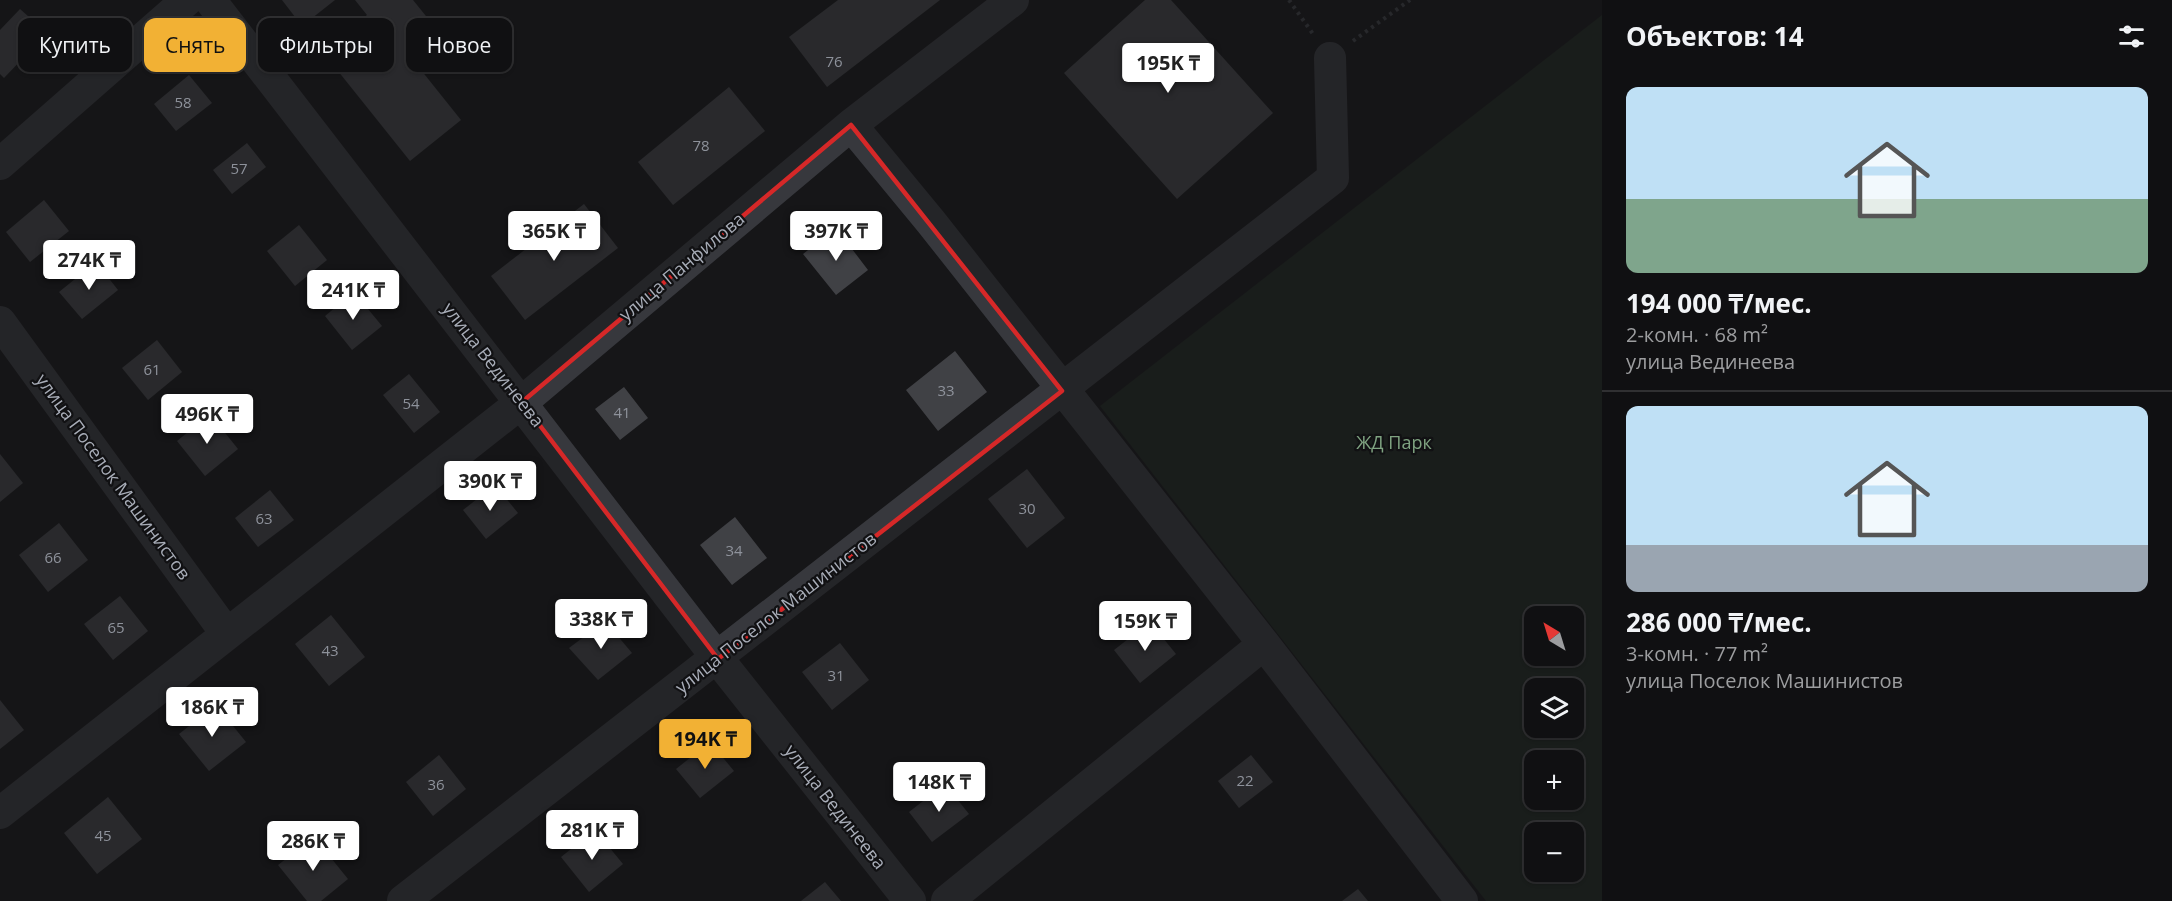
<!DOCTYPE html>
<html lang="ru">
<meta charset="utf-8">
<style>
body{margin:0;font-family:"Open Sans",sans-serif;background:#1e1e20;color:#f1f3f6;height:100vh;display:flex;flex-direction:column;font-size:22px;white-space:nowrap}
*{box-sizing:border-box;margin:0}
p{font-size:20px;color:#9c9d9f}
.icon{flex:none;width:33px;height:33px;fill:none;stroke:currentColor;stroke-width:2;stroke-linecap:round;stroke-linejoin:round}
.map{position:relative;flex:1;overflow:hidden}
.side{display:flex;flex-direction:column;background:#101012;width:570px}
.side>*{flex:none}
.banner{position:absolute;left:18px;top:18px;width:570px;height:54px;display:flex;gap:12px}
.needle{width:39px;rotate:322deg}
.buttons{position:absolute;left:1524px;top:606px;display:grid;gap:12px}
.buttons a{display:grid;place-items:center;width:60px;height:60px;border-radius:12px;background:#101012;box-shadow:0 2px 4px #0004,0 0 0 2px #303032;font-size:30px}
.price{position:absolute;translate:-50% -51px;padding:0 14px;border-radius:6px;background:#fff;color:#222;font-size:20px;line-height:39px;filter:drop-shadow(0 2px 3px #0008)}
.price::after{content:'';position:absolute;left:50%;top:36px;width:18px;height:14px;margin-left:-9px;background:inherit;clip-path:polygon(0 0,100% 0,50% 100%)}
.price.selected{background:#f2b134;color:#111}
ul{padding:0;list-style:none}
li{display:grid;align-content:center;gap:12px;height:318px;padding:0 24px}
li+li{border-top:2px solid #303032}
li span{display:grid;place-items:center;height:186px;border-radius:12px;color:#555}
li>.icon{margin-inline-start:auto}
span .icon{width:108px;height:108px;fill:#fffc;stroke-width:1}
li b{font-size:26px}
h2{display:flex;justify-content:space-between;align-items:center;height:72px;padding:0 24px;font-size:26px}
.pill{padding:0 21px;border-radius:12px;background:#101012;box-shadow:0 2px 4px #0004,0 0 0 2px #303032;font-size:21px;line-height:54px}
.pill.selected{background:#f2b134;color:#111}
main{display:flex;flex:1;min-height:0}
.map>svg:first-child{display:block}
.green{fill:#1e261f;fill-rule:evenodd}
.building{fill:#404145}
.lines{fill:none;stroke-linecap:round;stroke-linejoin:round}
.path{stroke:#3d3f44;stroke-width:4;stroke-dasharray:3 4.5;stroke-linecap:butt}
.street{stroke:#37383d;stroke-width:32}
.marked{fill:none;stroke:#d62828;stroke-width:4.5;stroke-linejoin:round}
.labels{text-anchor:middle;stroke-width:4.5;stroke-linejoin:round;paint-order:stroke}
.number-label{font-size:15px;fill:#8e929b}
.street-label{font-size:18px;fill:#a8adb8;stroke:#111113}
.park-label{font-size:18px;fill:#7fa381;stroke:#111113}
</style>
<main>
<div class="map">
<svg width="1602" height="901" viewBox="0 0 1602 901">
<rect width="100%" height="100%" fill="#161618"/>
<path class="green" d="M1602,15V901H1486L1100,406ZM1534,616H1574V656H1534ZM1534,688H1574V728H1534ZM1534,760H1574V800H1534ZM1534,832H1574V872H1534Z"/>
<path class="building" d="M282,0H335L302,26Z
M355,0H413L434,26L405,50L461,120L410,161L322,51L367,15Z
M838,0H940L827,87L789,37Z
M1145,0H1171L1273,113L1177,199L1064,73Z
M20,9L47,33L4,78L0,74V30Z
M189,75L212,103L176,131L154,104Z
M729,87L765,131L673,205L638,162Z
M247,143L266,167L232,194L213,170Z
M44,200L69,231L30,262L6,232Z
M584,204L618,248L525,320L491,276Z
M299,225L327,260L295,286L267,251Z
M836,228L868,270L836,295L803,254Z
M96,262L118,290L82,319L59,292Z
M354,292L382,326L352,350L325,316Z
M157,340L182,372L148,400L122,368Z
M955,351L987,392L938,431L906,390Z
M409,374L440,412L414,433L383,395Z
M624,387L648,418L620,440L595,409Z
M210,414L238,449L205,476L177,441Z
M0,454L23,483L0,502Z
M1027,469L1065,518L1027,548L988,499Z
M495,485L518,513L486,539L463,510Z
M270,490L294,520L258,547L235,518Z
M735,517L767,558L732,585L700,545Z
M59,523L88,560L48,592L19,555Z
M120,596L148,631L113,660L84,624Z
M331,615L365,657L329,686L295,644Z
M605,621L632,653L598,680L569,648Z
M1150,622L1176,654L1140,683L1114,650Z
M840,643L869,680L832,710L802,672Z
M0,700L24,730L0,749Z
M216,705L246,742L209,771L179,734Z
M710,742L734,771L700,798L676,769Z
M439,755L466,789L433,816L406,782Z
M1251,755L1273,782L1239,808L1218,781Z
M945,784L969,814L932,842L909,812Z
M108,797L142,839L97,874L64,833Z
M595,830L623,864L589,892L561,857Z
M314,837L348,879L321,901H307L278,865Z
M825,882L841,901H801Z
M1358,889L1368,901H1342Z"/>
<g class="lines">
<path class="path" d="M1289,0L1313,34
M1353,41L1410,0"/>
<path class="street" d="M210,0L718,659L910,901
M851,125L931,222L1264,644L1462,901
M0,164L187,0
M0,322L226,633
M0,813L522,402L851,125L1013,0
M403,901L1333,178L1330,58
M947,901L1264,644"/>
</g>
<path d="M0 0H1602V901H0ZM851,125L1062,391L718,659L522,402Z" fill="#161618" fill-opacity=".55" fill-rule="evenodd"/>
<path class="marked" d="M851,125L1062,391L718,659L522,402Z"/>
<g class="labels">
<g class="number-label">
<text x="834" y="67">76</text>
<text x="183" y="108">58</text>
<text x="701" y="151">78</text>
<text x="239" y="174">57</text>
<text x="152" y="375">61</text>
<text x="946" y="396">33</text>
<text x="411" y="409">54</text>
<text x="622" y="418">41</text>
<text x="1027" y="514">30</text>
<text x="264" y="524">63</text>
<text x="734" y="556">34</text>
<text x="53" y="563">66</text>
<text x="116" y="633">65</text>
<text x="330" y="656">43</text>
<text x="836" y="681">31</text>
<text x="1245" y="786">22</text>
<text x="436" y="790">36</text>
<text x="103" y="841">45</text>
</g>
<g class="street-label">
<text transform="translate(682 267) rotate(-40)" y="6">улица Панфилова</text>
<text transform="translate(493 365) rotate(52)" y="6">улица Вединеева</text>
<text transform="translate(113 477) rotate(54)" y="6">улица Поселок Машинистов</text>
<text transform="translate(776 613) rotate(-38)" y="6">улица Поселок Машинистов</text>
<text transform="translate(835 807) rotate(52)" y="6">улица Вединеева</text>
</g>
<g class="park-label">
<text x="1394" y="449">ЖД Парк</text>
</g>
</g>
</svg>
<div class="buttons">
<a><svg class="needle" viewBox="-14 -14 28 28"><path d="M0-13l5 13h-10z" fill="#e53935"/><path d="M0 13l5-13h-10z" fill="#9c9d9f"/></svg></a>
<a><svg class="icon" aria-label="layers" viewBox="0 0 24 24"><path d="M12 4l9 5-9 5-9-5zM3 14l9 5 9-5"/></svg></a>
<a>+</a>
<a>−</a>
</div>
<b class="price" style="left:1168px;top:94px">195K ₸</b>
<b class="price" style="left:554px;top:262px">365K ₸</b>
<b class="price" style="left:836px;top:262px">397K ₸</b>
<b class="price" style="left:89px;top:291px">274K ₸</b>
<b class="price" style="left:353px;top:321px">241K ₸</b>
<b class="price" style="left:207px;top:445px">496K ₸</b>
<b class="price" style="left:490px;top:512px">390K ₸</b>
<b class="price" style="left:601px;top:650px">338K ₸</b>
<b class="price" style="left:1145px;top:652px">159K ₸</b>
<b class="price" style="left:212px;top:738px">186K ₸</b>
<b class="price selected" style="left:705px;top:770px">194K ₸</b>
<b class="price" style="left:939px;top:813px">148K ₸</b>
<b class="price" style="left:592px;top:861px">281K ₸</b>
<b class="price" style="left:313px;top:872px">286K ₸</b>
<div class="banner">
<a class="pill">Купить</a>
<a class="pill selected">Снять</a>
<a class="pill">Фильтры</a>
<a class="pill">Новое</a>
</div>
</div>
<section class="side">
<h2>Объектов: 14<svg class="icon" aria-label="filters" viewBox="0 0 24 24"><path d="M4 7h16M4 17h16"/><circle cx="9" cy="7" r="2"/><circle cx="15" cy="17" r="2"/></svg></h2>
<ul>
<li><span style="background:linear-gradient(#bfe0f5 60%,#7fa58c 0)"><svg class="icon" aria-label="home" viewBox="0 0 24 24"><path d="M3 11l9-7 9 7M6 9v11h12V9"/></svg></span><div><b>194 000 ₸/мес.</b><p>2-комн. · 68 m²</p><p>улица Вединеева</p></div></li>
<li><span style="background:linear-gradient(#bfe0f5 75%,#9aa5b1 0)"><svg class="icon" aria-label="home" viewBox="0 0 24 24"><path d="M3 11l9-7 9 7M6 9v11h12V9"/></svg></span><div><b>286 000 ₸/мес.</b><p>3-комн. · 77 m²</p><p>улица Поселок Машинистов</p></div></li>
</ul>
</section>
</main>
